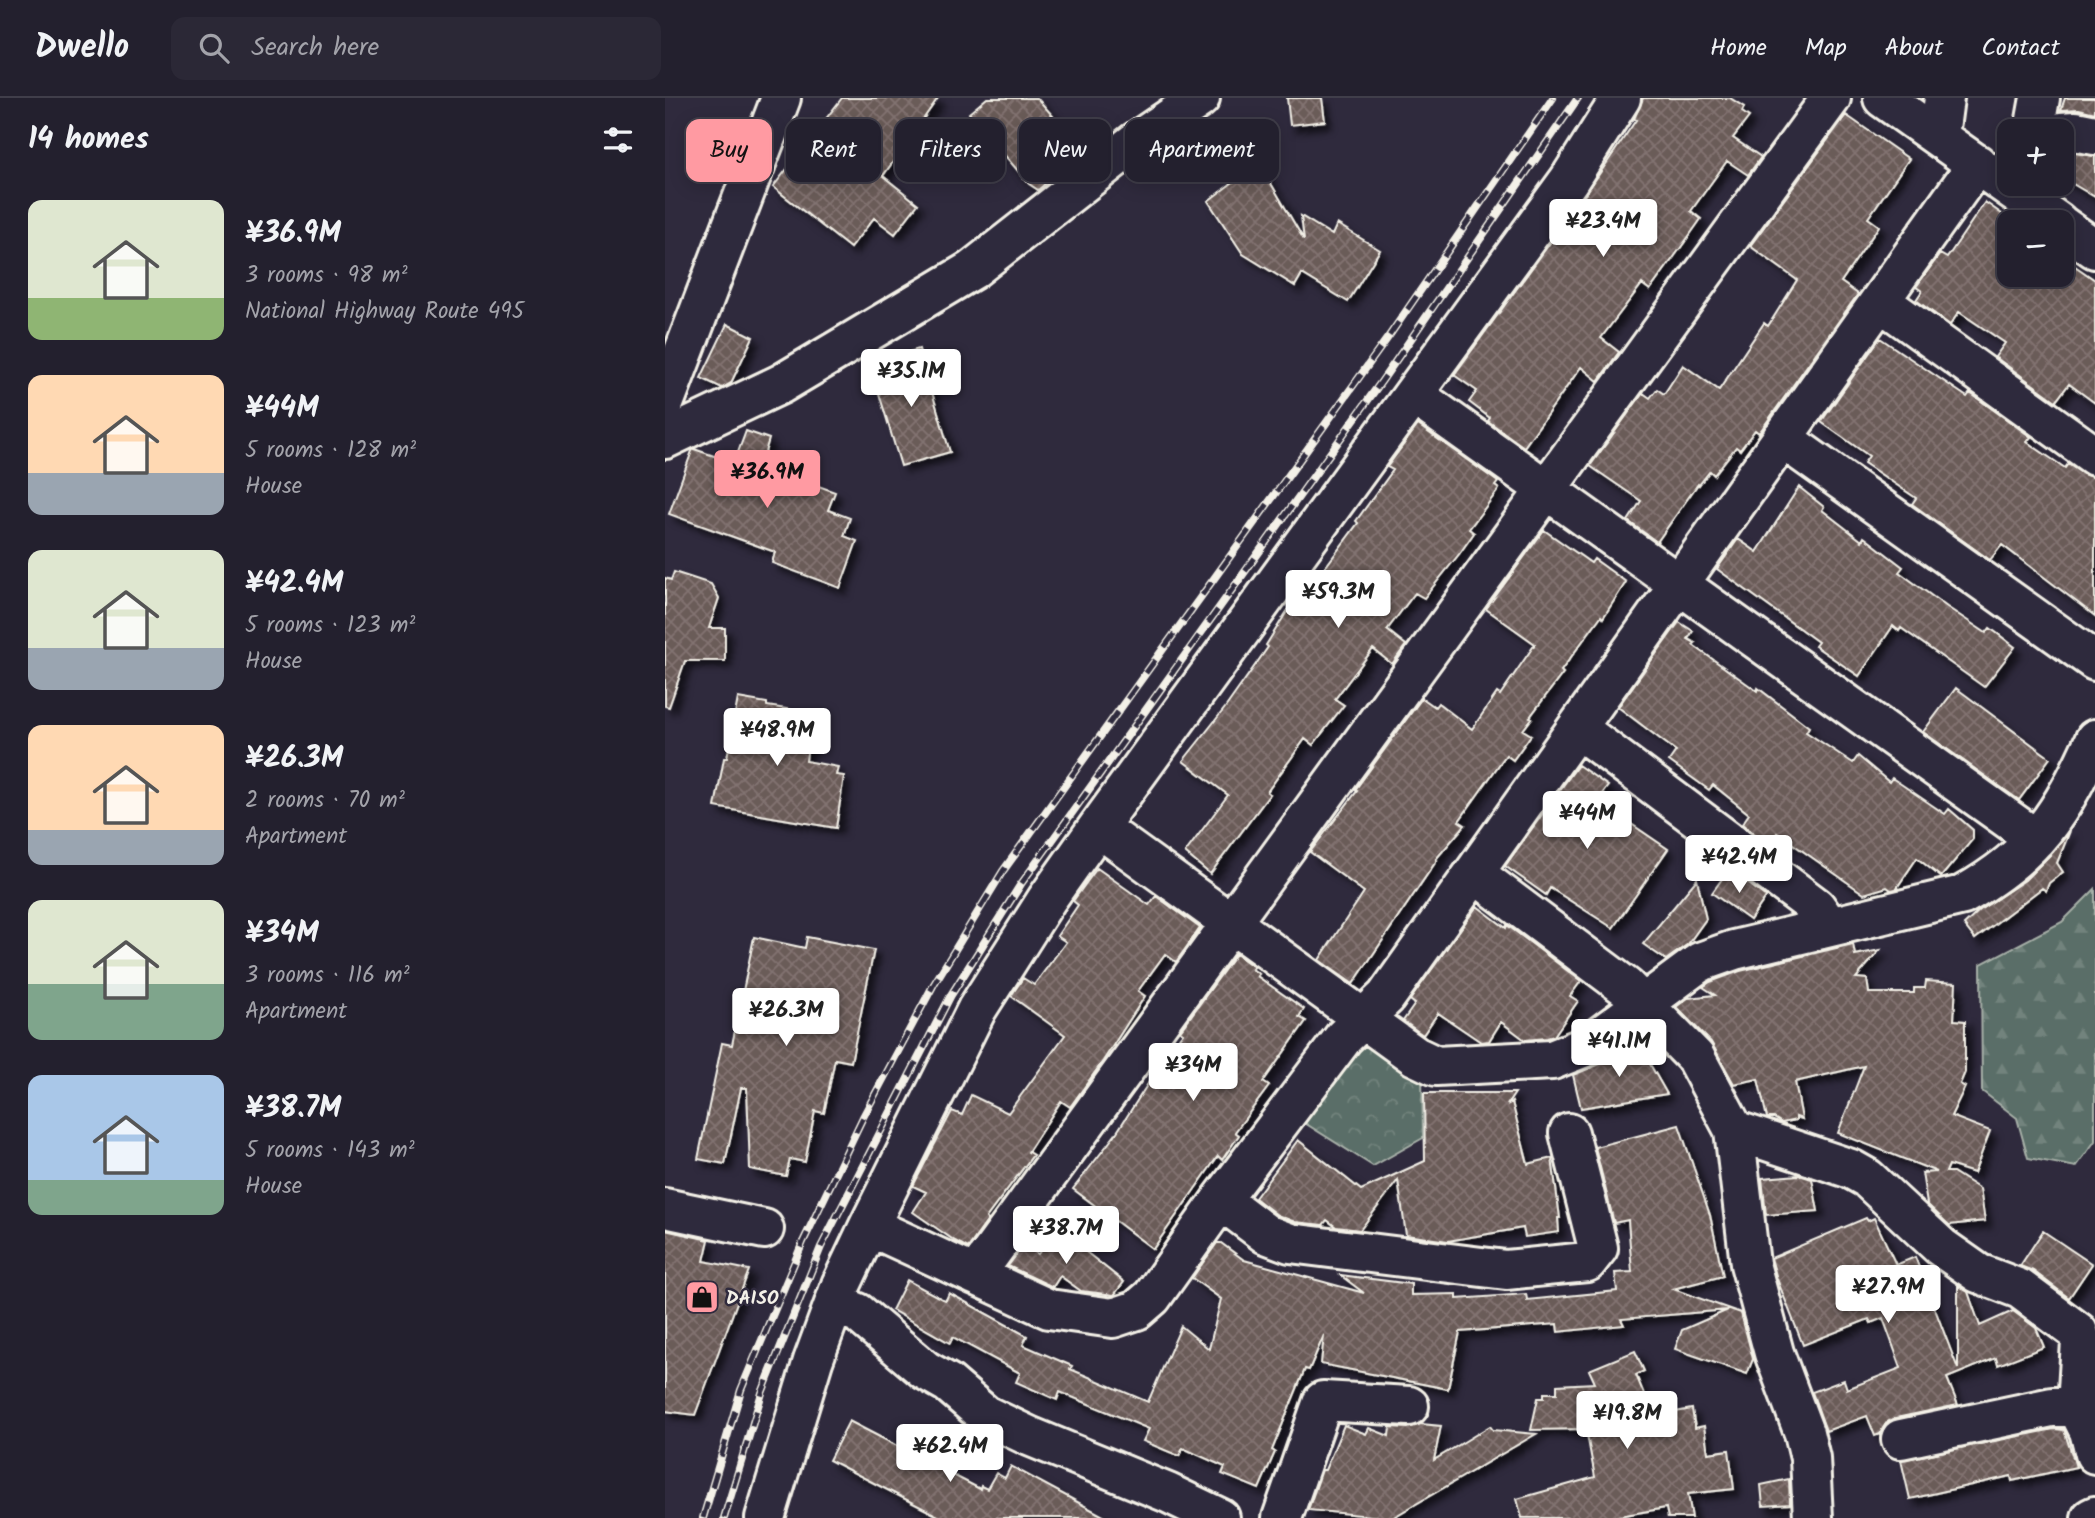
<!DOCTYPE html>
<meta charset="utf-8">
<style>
body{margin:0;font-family:Kalam,sans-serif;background:#2b2836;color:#f1f3f6;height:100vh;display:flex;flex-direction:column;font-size:26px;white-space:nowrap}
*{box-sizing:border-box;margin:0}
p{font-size:23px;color:#a3a3aa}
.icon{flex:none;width:38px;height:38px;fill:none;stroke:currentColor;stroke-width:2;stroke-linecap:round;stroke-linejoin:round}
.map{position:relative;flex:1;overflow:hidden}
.details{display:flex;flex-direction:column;background:#23202e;width:665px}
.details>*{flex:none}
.top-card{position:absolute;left:21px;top:21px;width:665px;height:63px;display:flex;gap:14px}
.tools{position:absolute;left:1332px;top:21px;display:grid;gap:14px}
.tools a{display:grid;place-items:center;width:77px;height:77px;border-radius:14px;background:#23202e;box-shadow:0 4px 18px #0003,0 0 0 2px #403e4a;font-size:35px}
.price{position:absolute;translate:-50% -60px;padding:0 16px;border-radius:7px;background:#fff;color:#222;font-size:23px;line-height:46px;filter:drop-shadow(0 2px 4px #0008)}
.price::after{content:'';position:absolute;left:50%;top:42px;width:21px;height:16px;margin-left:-10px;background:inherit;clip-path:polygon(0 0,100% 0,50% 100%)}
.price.on{background:#ff9aa2;color:#111}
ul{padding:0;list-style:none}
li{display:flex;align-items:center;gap:21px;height:175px;padding:0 28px}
li span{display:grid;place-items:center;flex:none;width:196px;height:140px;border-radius:14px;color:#555}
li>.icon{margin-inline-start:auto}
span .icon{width:84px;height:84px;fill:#fffc;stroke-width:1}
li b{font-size:30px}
h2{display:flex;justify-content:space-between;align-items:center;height:84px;padding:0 28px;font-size:30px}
.tag{padding:0 24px;border-radius:14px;background:#23202e;box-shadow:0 4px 18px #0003,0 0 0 2px #403e4a;font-size:24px;line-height:63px}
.tag.on{background:#ff9aa2;color:#111}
header{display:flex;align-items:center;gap:42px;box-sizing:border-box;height:98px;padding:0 35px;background:#23202e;border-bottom:2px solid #403e4a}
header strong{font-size:33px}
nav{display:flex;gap:38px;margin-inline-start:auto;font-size:24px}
.search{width:490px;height:63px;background:#2b2836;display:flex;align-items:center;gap:18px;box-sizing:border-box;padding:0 24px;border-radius:14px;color:#a3a3aa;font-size:26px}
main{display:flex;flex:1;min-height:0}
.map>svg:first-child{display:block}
.forest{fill:url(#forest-firs);stroke:#a7b0a8;stroke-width:2}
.park{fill:url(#park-crowns);stroke:#a7b0a8;stroke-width:2}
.building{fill:url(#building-cross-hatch);stroke:#f4f1e8;stroke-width:2;filter:url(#shadow)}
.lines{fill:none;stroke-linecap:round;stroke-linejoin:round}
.minor-casing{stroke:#f4f1e8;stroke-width:44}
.highway-casing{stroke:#f4f1e8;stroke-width:44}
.minor{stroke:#2f2a3d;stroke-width:38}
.highway{stroke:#2f2a3d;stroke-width:38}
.rail-casing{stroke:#f4f1e8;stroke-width:8}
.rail{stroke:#2f2a3d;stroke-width:5;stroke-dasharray:16;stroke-linecap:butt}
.labels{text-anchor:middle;stroke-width:5;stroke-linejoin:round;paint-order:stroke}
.poi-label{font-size:19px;font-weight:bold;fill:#f4f1e8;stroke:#2f2a3d;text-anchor:start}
</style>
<header>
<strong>Dwello</strong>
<div class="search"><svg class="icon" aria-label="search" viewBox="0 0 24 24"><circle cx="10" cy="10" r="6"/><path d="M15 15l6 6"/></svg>Search here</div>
<nav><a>Home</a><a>Map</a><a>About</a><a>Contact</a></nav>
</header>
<main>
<section class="details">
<h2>14 homes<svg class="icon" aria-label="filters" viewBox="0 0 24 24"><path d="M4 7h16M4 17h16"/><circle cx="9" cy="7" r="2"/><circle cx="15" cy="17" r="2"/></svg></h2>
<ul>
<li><span style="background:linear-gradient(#dfe7d0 70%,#8fb573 0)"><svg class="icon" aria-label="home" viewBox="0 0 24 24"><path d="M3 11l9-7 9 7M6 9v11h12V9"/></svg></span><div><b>¥36.9M</b><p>3 rooms · 98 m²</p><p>National Highway Route 495</p></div></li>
<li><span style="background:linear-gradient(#ffd9b3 70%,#9aa5b1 0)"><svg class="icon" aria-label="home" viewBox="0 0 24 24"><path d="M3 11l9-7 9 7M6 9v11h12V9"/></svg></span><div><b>¥44M</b><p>5 rooms · 128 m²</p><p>House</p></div></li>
<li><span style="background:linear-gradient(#dfe7d0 70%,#9aa5b1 0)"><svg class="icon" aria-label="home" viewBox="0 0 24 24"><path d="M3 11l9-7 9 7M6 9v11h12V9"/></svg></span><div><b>¥42.4M</b><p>5 rooms · 123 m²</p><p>House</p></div></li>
<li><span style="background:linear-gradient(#ffd9b3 75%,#9aa5b1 0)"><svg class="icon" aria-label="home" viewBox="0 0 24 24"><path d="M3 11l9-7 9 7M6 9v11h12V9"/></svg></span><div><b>¥26.3M</b><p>2 rooms · 70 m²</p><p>Apartment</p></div></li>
<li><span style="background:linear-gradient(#dfe7d0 60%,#7fa58c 0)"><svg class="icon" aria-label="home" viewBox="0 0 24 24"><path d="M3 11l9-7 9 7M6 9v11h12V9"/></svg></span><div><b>¥34M</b><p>3 rooms · 116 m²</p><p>Apartment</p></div></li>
<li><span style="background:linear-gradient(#a9c7e8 75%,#7fa58c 0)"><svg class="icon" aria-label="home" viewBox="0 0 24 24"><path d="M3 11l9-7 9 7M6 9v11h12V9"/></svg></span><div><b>¥38.7M</b><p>5 rooms · 143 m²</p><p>House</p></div></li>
</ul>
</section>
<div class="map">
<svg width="1430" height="1420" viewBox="0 0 1430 1420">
<defs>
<pattern id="forest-firs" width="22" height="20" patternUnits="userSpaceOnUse" patternTransform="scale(1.75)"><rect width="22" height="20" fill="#5a6e67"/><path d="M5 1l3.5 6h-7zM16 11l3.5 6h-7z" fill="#72837d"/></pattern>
<pattern id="park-crowns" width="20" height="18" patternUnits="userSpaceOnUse" patternTransform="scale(1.75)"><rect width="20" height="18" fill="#5a6e67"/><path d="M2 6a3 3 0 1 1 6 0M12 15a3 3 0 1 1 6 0" fill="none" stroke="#72837d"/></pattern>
<pattern id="building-cross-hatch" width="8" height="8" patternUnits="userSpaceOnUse" patternTransform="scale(1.75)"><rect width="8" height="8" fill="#6b5b59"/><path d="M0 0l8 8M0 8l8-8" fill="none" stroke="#817371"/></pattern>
<filter id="shadow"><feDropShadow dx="6" dy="6" stdDeviation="3.5" flood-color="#0009"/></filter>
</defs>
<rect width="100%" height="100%" fill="#2f2a3d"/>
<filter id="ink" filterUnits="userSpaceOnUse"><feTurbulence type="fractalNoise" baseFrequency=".0143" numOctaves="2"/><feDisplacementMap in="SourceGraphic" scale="14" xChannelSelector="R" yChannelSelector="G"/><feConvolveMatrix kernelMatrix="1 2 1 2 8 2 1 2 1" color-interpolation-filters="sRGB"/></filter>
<g filter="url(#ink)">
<path class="forest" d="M1430,791V1043L1411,1069L1363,1060L1352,1020L1317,993L1316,866L1397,824Z"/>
<path class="park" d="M694,931L757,973L758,1040L708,1068L627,1017Z"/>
<path class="building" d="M177,0H273L218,78L253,106L230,136L209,120L185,150L108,89Z
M322,0H372L402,34L418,21L433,39L373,92L364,86L304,15Z
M622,0H657L660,23L625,27Z
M978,0H1065L1079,9L1077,14L1084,19L1068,40L1096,59L1083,77L1062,63L1026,113L1036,121L1017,148L985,192L977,186L936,240L954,254L933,283L916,269L859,349L823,323L825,320L804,304L812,293L789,277L922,94L971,22L969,21Z
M1400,0H1430V15L1414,11L1396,12Z
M1181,17L1244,61L1203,120L1214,128L1176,184L1193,196L1094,335L1090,332L1075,352L1071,349L1049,377L1045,373L1034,387L1033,386L992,444L963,423L976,403L925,368L978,295L985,300L992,291L999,296L1018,267L1054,292L1099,225L1103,228L1132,182L1085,148Z
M1409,55L1430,58V99L1396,79V56Z
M587,70H597L639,142L636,118L667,137L672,126L715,152L683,204L637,176L630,188L578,156L543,103Z
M1320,104L1344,121V177H1396L1398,166H1407L1430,182V305L1404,286L1391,303L1330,259L1340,245L1294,214L1285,227L1251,202L1257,193L1251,189L1275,156L1282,160Z
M62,226L88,239L66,285L57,290L36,280Z
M1215,240L1302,299L1305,295L1366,339L1362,344L1400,370L1403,366L1418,376L1430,380V518L1337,447L1325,462L1247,406L1251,400L1199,365L1204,358L1156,324Z
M254,251L285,354L236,368L209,279L221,276L217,262Z
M753,327L833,384L830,388L834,391L804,431L809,435L795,455L759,500L750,495L722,532L741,547L727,566L708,551L670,601L679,607L648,647L640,641L602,694L605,696L545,776L520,755L563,697L518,663L560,610L603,549L601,547L628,504L631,506L638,499L693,425L691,423L728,372L722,369Z
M81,333L104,341L98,361L120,368L118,375L170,394L163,412L185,420L179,438L192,443L175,490L107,465L110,454L4,416L27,353L29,351L69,365Z
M1134,389L1159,409L1157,412L1197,443L1199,439L1238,469L1234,474L1282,509L1321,535L1325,530L1350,549L1319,589L1236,530L1234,533L1228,528L1194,578L1150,548L1153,544L1052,471L1073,441L1092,454Z
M879,432L926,465L929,461L961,484L938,520L936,518L896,573L898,575L865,619L867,620L858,632L866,637L848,662L841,657L794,723L800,727L771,761L772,762L688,886L654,862L699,794L645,754L692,693L690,692L757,600L770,609L773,605L807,631L832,595L835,597L870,546L821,511Z
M9,474L46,486L54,500L44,530H60V563H20L4,609L0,608V480L6,482Z
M1014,524L1028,533L1023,541L1030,545L1028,547L1092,593L1093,590L1144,629L1141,634L1188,665L1193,658L1224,684L1227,680L1280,716L1284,711L1308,732V741L1276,779L1252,760L1231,791L1226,792L1222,789L1199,796L1112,735L1104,747L1077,726L1084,716L1048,687L1044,692L1004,663L1011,653L953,609Z
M1291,590L1385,660L1354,702L1258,634Z
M73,600L102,605V608L147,615L141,663L173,669L171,677L179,678L171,730L50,709L59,660H62Z
M913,667L943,688L933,701L938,705L937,706L1003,751L948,830L885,790L881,797L840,768Z
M1405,733L1392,765L1398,774L1384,785L1381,793L1377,790L1310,841L1299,827L1316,811L1360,782L1388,754Z
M432,770L484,807L491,798L535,830L511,864L500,856L473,893L480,898L438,963L405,1009L396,1003L363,1054L368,1057L321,1120L323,1122L303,1150L290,1143L248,1114L261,1094L248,1088L287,1013L297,1017L306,997L343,1015L400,937L346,898L358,880L369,887L401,844L392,838L413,807L408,803Z
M1064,771L1101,799L1085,822L1047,795Z
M1032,781L1041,821L1023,846L1001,862L978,846Z
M812,808L841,830L842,827L916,883L905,898L913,903L889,938L882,940L860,942L836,924L824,943L816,944L773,915L758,937L738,923L750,906L745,902Z
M89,839L140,850L142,839L209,852L186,964L170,961L159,1015L150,1013L140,1064L125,1061L121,1078L85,1071L82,990H76L60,1066L33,1061L57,945L67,947Z
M1188,846L1190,857L1215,852L1191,880L1202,881L1204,895H1249V890H1260L1261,883L1291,885L1289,922L1300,923V974L1295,986L1300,989L1286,1018L1325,1033L1309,1075L1284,1067L1281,1074H1288L1315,1091L1320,1123L1284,1127L1262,1106L1257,1075L1272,1074L1173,1035L1199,968L1130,984L1137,1021L1131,1019V1022L1117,1025L1109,1020H1102L1093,981L1069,986L1046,944L1011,909L1023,900L1050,897L1038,889L1045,884L1075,873Z
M571,856L589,869L587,871L594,876L592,878L639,911L634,919L641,923L598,984L604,988L570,1034L574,1037L557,1062L553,1058L488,1151L408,1091L450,1037L502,956L518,935L515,933Z
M970,940L1002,996L916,1010L908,977L935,966Z
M759,995H850L842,1007L847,1004L863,1066L887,1060L895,1120H893L894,1134L860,1139L858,1130L783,1143L741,1137L733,1082L695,1132L671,1129L662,1122L658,1127L630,1124L612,1117L590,1100L633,1042L696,1092L760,1063Z
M1014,1027L1045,1117L1058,1178L1008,1191L1076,1215L1088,1261L1082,1276L1010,1251L1017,1232L1063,1212L956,1221L959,1227L893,1234L892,1226L795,1234L783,1291L656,1266L659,1237L644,1272L640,1271L607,1352L610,1354L594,1391L557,1376L560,1369L518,1350L514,1358L478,1343L484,1331L395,1294L392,1302L351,1284L355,1275L288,1239L285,1245L227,1212L242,1182L277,1201L281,1202L284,1195L362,1238L358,1247L407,1268L405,1271L483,1304L516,1228L544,1251L556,1201L527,1180L552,1145H556L579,1162L699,1195L675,1177L746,1186V1197L792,1196V1201L861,1196L862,1202L952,1193L950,1175L967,1174L963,1122L949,1125L930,1049Z
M1134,1077L1147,1081L1153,1113L1101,1117L1097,1080Z
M1201,1120L1203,1123L1209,1120L1231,1167L1250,1159L1293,1271V1188L1303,1194L1315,1228L1348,1213L1371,1230L1379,1249L1333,1267L1331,1260L1282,1280L1293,1307L1231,1320L1222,1324L1215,1336L1210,1338L1202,1318L1161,1333L1147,1294L1179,1282L1182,1291L1236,1270L1218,1220L1206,1225L1204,1221L1138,1247L1112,1181L1106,1160Z
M392,1131L459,1184L449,1197L416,1193L395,1178L388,1189L343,1168L359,1147L373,1156Z
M0,1132L44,1142L39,1163L84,1172L30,1317L0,1313Z
M1378,1133L1427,1166L1404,1200L1368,1173L1355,1168Z
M970,1253L979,1273L971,1277L988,1318L1027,1311L1030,1330L1039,1328L1043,1355L1064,1352L1069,1391L1023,1396L1027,1420H1003L1001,1410L943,1420H857L852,1401L930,1379L921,1331L866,1332L873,1300H879V1295H892V1287L930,1285L924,1272Z
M184,1323L315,1391L316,1388L322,1391L331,1375L340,1380L346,1368L442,1420H277L164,1362Z
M756,1326L776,1328L769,1362L825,1328L828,1332L871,1336L727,1420L643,1412L657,1372H660L679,1327L701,1336L704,1330L724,1338L725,1329L743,1330Z
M1389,1331L1399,1332L1411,1369L1347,1383L1346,1378L1245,1401L1236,1362Z
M1124,1381L1125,1406L1098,1408L1096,1387Z"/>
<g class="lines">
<g class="minor-casing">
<path id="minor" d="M1218,0L1393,124
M1369,33L1375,0
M1396,34L1410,33L1430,37
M1274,38L1279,0
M1396,127L1430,151
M1215,203L1430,358
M749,297L1371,741
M1117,340L1430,563
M0,341L116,286L307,172L469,45L535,0
M912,630L1151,809L1165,829
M433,729L750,958L771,968L887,962L922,948L1035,864L1069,852L1298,797C1372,755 1396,716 1430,641
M809,775L961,889L1030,959L1069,1032L1186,1071L1202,1080L1276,1149L1313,1175L1355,1191L1413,1234L1416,1243L1412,1309L1424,1333L1430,1356
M1069,1032L1085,1166L1109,1255L1139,1335L1145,1360L1148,1420
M556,1102L601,1136L625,1145L841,1172L922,1164L933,1150L904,1035
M0,1110L99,1131
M204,1128L384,1211L448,1220L472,1212L487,1199L556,1102L679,939L721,899L1312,66
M310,1177L1166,0
M170,1205L193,1215L260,1272L283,1285L320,1317L364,1338L503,1395L555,1420
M1236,1341L1387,1309H1412
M100,1420L148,1263L176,1187L204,1128L312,911L382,801L433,729L904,82L956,0
M617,1420L658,1303L744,1308
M1426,1420L1430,1418"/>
</g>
<g class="highway-casing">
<path id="highway" d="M0,303L116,0"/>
</g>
<use href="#minor" class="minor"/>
<use href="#highway" class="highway"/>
<g class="rail-casing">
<path id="rail" d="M38,1420L76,1292L138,1144L198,1019L269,886L338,773L724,238L888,0
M59,1420L97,1295L156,1149L286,897L356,786L716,284L913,0"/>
</g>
<use href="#rail" class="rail"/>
</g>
</g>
<defs>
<g id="shop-square" transform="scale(1.75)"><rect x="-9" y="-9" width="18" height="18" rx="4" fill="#ff9aa2" stroke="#2f2a3d"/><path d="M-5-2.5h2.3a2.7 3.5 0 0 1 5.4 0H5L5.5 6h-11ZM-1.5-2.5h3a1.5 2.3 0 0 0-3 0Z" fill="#111"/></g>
</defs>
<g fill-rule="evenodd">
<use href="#shop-square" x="37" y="1199"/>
</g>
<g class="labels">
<g class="poi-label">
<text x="61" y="1206">DAISO</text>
</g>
</g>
</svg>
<div class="tools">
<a>+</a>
<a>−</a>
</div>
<b class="price" style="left:938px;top:161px">¥23.4M</b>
<b class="price" style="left:246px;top:311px">¥35.1M</b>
<b class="price on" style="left:102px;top:412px">¥36.9M</b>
<b class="price" style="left:673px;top:532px">¥59.3M</b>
<b class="price" style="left:112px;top:670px">¥48.9M</b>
<b class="price" style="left:922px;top:753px">¥44M</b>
<b class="price" style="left:1074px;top:797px">¥42.4M</b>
<b class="price" style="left:121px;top:950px">¥26.3M</b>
<b class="price" style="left:954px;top:981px">¥41.1M</b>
<b class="price" style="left:528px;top:1005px">¥34M</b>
<b class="price" style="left:401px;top:1168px">¥38.7M</b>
<b class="price" style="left:1223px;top:1227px">¥27.9M</b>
<b class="price" style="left:962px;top:1353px">¥19.8M</b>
<b class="price" style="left:285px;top:1386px">¥62.4M</b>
<div class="top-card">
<a class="tag on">Buy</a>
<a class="tag">Rent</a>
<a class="tag">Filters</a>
<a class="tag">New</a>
<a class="tag">Apartment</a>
</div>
</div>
</main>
